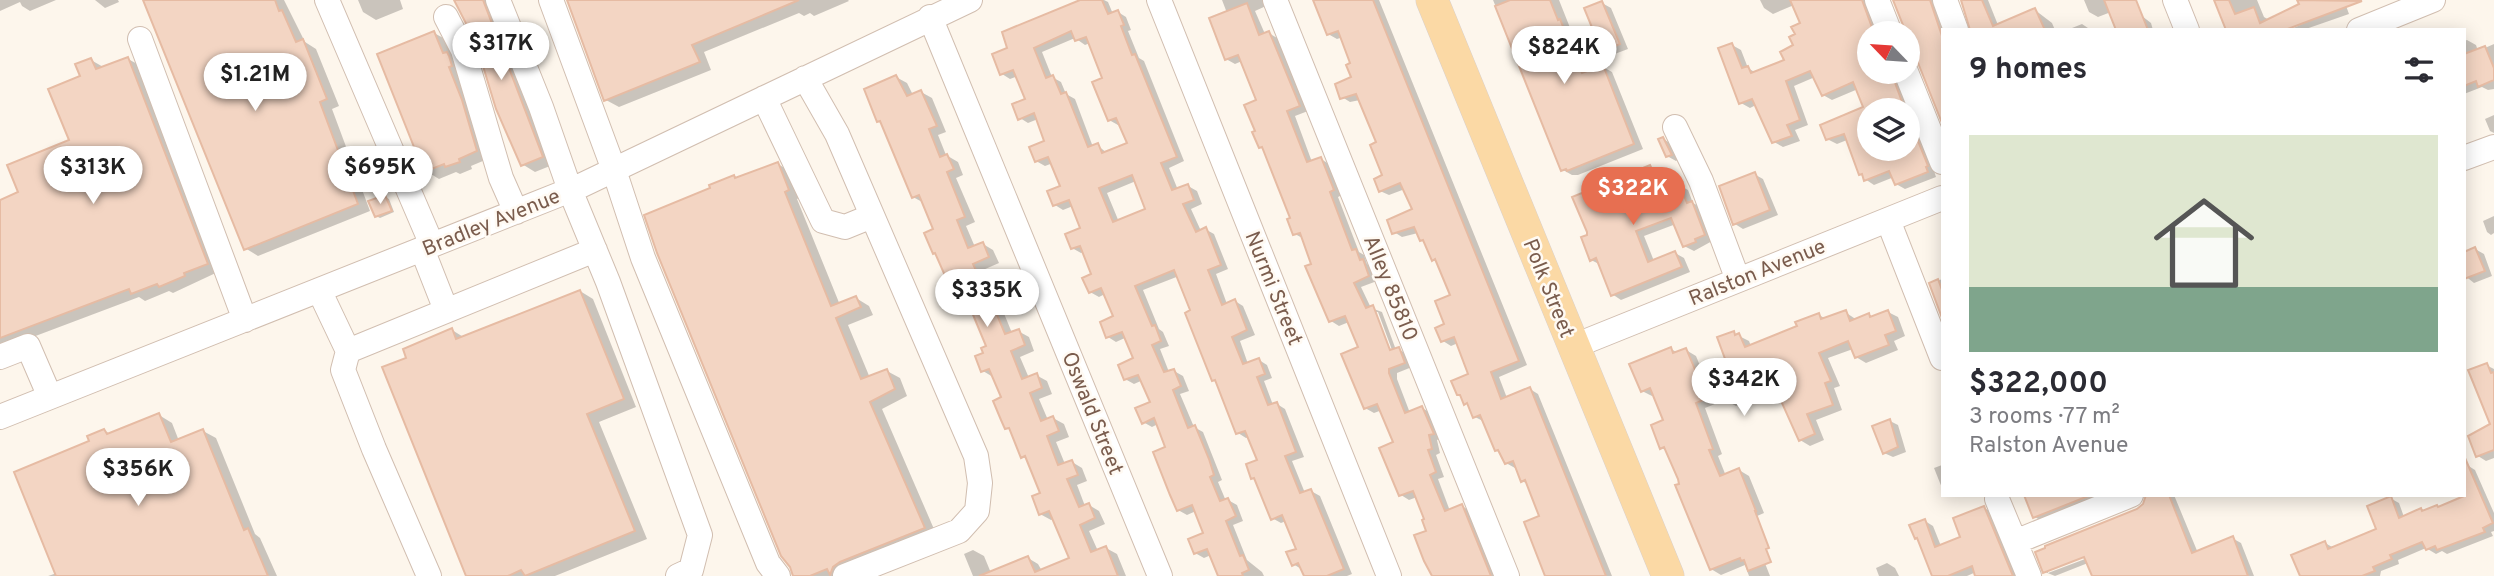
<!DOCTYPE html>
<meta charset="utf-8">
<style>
body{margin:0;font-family:Overpass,sans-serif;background:#f2f2f3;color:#2b2b33;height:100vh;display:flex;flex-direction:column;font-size:26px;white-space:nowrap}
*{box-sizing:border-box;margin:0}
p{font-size:23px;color:#7c7c81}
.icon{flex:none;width:38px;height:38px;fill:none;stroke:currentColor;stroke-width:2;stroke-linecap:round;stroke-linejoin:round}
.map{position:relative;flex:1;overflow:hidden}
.sheet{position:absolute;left:1941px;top:28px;width:525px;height:469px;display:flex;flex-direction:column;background:#fff;border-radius:0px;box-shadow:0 4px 18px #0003}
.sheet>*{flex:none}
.needle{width:46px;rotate:295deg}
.controls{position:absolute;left:1857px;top:21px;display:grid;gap:14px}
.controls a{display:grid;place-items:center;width:63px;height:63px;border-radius:50%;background:#fff;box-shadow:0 4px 18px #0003;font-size:35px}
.price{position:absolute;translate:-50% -60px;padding:0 16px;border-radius:24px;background:#fff;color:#222;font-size:23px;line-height:46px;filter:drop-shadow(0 2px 4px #0008)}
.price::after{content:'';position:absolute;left:50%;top:42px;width:21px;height:16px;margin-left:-10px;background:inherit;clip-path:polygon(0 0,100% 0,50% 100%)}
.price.active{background:#e76f51;color:#fff}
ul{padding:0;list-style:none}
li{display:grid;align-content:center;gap:14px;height:371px;padding:0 28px}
li span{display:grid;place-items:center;height:217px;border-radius:0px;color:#555}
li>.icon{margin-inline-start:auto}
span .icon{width:126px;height:126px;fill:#fffc;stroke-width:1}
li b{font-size:30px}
h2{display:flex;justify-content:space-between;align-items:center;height:84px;padding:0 28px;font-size:30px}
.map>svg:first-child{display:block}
.shadow{fill:#0003;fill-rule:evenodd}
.building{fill:#f3d5c3;stroke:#e6bba3;stroke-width:2;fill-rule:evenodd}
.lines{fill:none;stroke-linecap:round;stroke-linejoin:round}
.minor-casing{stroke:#d1beb0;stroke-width:26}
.major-casing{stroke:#dad1cd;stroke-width:33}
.minor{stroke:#fff;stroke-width:24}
.major{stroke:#fbd9a5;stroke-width:32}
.labels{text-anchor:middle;stroke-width:5;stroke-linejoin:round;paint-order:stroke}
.street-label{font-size:21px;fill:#7a5c4d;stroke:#fffaf3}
</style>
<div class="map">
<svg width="2494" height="576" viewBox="0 0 2494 576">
<rect width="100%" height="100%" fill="#fdf6ec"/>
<path class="shadow" d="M0,0H56L30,11L22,6L20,2L0,11Z
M95,0H118L119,2L105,8Z
M157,0H284L305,42L316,49L339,106L332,109L370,211L258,256L245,248Z
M358,0H400L403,9L376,20L363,12Z
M456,0H498L555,164L535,172L522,164L478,43Z
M569,0H848L849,1L814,16L810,13L804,16L799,13L704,52L711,70L619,107L606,100Z
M1085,0H1104L1108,2L1113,14L1118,12L1126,17L1131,30L1128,31L1139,58L1144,61L1184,161L1169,168L1178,190L1188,186L1197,191L1202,204L1191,209L1201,231L1205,229L1214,234L1228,269L1216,274L1227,304L1235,301L1243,306L1255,335L1240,341L1248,364L1259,360L1267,365L1272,378L1264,381L1273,405L1277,404L1285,409L1304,457L1292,461L1305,493L1311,491L1320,496L1352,574L1347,576H1305L1303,570L1293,564L1298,550L1286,521L1281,523L1272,518L1256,479L1253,478L1259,461L1249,437L1246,438L1238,433L1218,382L1213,380L1193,311L1179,276L1143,290L1159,329L1163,332L1169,346L1160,349L1169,372L1174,371L1183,376L1189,391L1180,394L1194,427L1203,432L1222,480L1218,482L1226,501L1228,500L1237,505L1243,521L1233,525L1247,560L1262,572L1264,576H1220L1211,555L1204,558L1195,553L1205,534L1196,511L1187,515L1178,510L1168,448L1158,424L1152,427L1143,422L1152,403L1143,380L1134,384L1125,379L1135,359L1127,337L1116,342L1108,337L1115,317L1105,294L1099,297L1090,292L1094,275L1084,252L1081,253L1072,248L1082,229L1073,206L1063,210L1055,205L1062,187L1053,163L1045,166L1036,161L1046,142L1038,119L1028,123L1020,118L1027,100L1018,76L1010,79L1002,74L1009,49ZM1075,38L1085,45L1090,43L1104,79L1109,120L1118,125L1121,124L1129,144L1107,153L1097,145L1093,147L1075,99L1066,94L1061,82L1052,77L1042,52ZM1136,181L1147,210L1119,222L1107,193Z
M1222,0H1264L1266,6L1255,11L1265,34L1269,33L1277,38L1308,111L1295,116L1312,162L1321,159L1329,164L1342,195L1338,197L1359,252L1364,255L1367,264L1371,266L1377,281L1361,287L1371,308L1382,312L1396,350L1398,349L1407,354L1412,367L1397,373V379L1410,413L1422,408L1431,413L1441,438L1437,440L1440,453L1436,455L1444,477L1438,479L1450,511L1462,506L1470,511L1498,576H1433L1427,520L1417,497L1409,500L1401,495L1395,443L1382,410L1374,413L1365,408L1360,348L1349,322L1339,326L1331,321L1304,239L1295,234L1293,219L1264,149L1260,146L1258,101L1242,61L1235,64L1226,59L1227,13ZM1374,312H1378L1395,358L1392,359Z
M1314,0H1379L1527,365L1499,377L1507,398L1530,389L1538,394L1612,576H1548L1541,517L1528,484L1522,481L1517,467L1515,468L1506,463L1502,453L1497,450L1483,421L1475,417L1470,406L1465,403L1470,375L1458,343L1451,346L1443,341L1452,296L1439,263L1433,260L1426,243L1421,240L1418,233L1402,237L1394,232L1414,210L1405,189L1389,195L1380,191L1384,176L1378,143L1360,100L1350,102L1342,97L1354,78L1353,64L1343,37L1337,39L1328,34Z
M1493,0H1559L1588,73L1603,67L1612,72L1643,149L1578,175H1572L1563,170Z
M1760,0H1872L1881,33H1869V72H1902L1936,177L1905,189L1896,184L1894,177L1874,185L1865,179L1861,174L1847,140L1837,144L1827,139L1866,108L1858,89L1832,100L1823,95L1815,77L1794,86L1808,125L1795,130L1800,141L1783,147L1774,142L1756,105L1750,108L1741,103L1732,45L1741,50L1748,68L1756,73L1786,61L1795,46L1803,24L1794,5L1773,14L1764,8ZM1869,110H1908V149H1869Z
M1895,0H1935L1947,30H1942V116L1921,65L1911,62L1908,65V33Z
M1963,0H1988L1998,25L2035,10L2052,23L2055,30H1974Z
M2084,0H2133L2138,13L2151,23L2153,30H2118L2111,12L2098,17L2089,12Z
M2215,0H2257L2264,17L2269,20L2301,5L2299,0H2351L2345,3L2349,14L2303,30H2289L2318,17L2228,30Z
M1602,3L1611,8L1628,49L1612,55L1603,50Z
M2082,24L2091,30H2067Z
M434,33L447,40L490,158L471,166L472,169L460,174L456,172L439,179L426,171Z
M2467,40L2476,45L2478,51L2494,44V89L2488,90L2482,87L2464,94V41Z
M128,59L141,66L220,271L173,293L169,291L145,301L139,297L9,346L0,358V201L20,193L71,141L82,77L91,60L105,68Z
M896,77L907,83L913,95L921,92L932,98L946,132L938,135L946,155L958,162L963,175L956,178L975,222L966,226L975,247L983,244L993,250L999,263L983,270L992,290L1000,286L1011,293L1016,306L1003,311L1012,333L1018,331L1029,337L1034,351L1020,357L1029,378L1036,375L1047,381L1052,394L1039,399L1048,420L1053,418L1064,424L1069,437L1056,442L1065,464L1072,462L1082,468L1087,481L1077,485L1085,506L1089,505L1099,511L1105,524L1089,531L1098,551L1106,548L1117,554L1126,576H973L964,554L973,550L984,556L991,573L1028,558L1038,564L1042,571L1071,559L1054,519L1051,520L1040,514L1042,494L1029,460L1023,457L1012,431L1007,428L1003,398L993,377L983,371L988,347L966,295L951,286L935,230L924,203L913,197L883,123L879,121Z
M2494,115V133L2490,131L2485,119Z
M1663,139L1672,144L1679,159L1676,161L1667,156Z
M778,164L791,172L801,197L797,199L840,305L856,298L869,306L873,315L848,325L870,378L887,371L900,378L907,396L882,409L937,536L845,576H794L737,179Z
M1650,167L1660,172L1667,189L1679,185L1688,190L1693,203L1702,208L1714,240L1694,251L1684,246L1676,224L1644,236L1654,261L1675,253L1684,258L1690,272L1621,300L1612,294L1601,265L1591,260L1589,236Z
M1754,174L1763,179L1778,215L1743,229L1735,224Z
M385,197L389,199L394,212L380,218L376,216Z
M2494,216V233L2491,235L2487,232L2483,221Z
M2475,249L2484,254L2492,276L2474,283L2464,275V254Z
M1942,279V314L1931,284Z
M580,291L593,299L636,407L599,422L647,539L555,576H468L452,330L465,338Z
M1845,312L1857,320L1868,315L1872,318L1888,312L1898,317L1905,336L1894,341L1898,350L1866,363L1856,357L1853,349L1828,358L1840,386L1834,388L1842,410L1816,420L1824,440L1810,446L1800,440L1778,390L1736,406L1725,400L1705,408L1722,454L1718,456L1726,476L1739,470L1749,476L1764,513L1748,520L1770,576H1749L1745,565L1721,575L1711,569L1668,451L1661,448L1665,421L1655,395L1652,396L1642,391L1671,349L1678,353L1686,350L1696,356L1705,378L1731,368L1733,333L1749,341L1751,346L1799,327L1819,315L1826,319Z
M2486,365L2494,369V458L2486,461L2478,456L2493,425Z
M159,415L172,423L179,441L203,431L216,438L255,534L260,538L277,576H48L57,573L91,442L104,430L111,435Z
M1890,421L1898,425L1906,452L1893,457L1884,453Z
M1942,465V488L1934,468Z
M2467,465L2475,470L2494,513V531L2491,532L2493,536L2447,554L2442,551L2436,554L2426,548L2398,560L2399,564L2381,571L2380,576H2301L2325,543L2334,548L2378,530L2390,498L2399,503L2404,517L2439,508L2465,498L2464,466Z
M2026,495H2110L2043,522L2035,517Z
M2147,495H2174L2198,553L2232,538L2241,543L2254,576H2094L2088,563L2055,576L2045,572L2037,553L2048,549L2047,547L2137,510L2144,506ZM2092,552L2093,556L2048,573V569Z
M1984,508L1992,512L2018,576H1977L1976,572L1967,576H1934L1920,540L1916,538L1925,521L1933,526L1941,546L1962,538Z
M1887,563L1895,568L1899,576H1879L1876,568Z"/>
<path class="building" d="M143,0H275L279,11L282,10L296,42L303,39L327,99L320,102L358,204L244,250Z
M454,0H483L543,157L521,166L496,109L476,43Z
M567,0H799L692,45L700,62L604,101Z
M1080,0H1102L1108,14L1118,10L1124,25L1121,26L1132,55L1135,54L1177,157L1161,163L1172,190L1188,184L1194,200L1183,204L1196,232L1206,227L1221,265L1208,270L1222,305L1235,299L1247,330L1232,337L1243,364L1259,358L1265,374L1257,377L1268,405L1277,402L1296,452L1285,456L1300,493L1311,489L1344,569L1327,576H1304L1298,563L1292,566L1286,552L1296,549L1282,515L1271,520L1254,478L1251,479L1246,464L1257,460L1245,431L1236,434L1215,380L1212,381L1185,313L1190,310L1174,270L1135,286L1152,326L1155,325L1161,341L1152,345L1164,372L1174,369L1181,386L1173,390L1188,428L1195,425L1209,459L1214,475L1210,477L1220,501L1228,498L1236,516L1226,521L1240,556L1243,555L1249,570L1242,573L1243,576H1218L1207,549L1194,554L1188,539L1203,533L1192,505L1177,511L1170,495L1153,452L1165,447L1154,418L1142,424L1135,408L1150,402L1138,375L1124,380L1118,365L1133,358L1122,332L1106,338L1100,322L1113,316L1101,288L1089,293L1082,278L1091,274L1080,246L1071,249L1065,234L1080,228L1069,200L1053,206L1047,191L1060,186L1048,157L1035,162L1029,147L1044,141L1034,113L1018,120L1012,104L1025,99L1013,70L1000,75L992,54L1007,48L1002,32ZM1071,31L1075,41L1086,37L1102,78L1092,82L1108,121L1116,118L1127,143L1102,153L1098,143L1088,147L1066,92L1061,94L1053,75L1046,78L1034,48ZM1132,175L1145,209L1113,222L1099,188Z
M1313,0H1373L1519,361L1491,372L1501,399L1530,387L1606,576H1545L1524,522L1539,516L1525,480L1521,482L1513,461L1505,464L1498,450L1495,451L1480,415L1473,418L1467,403L1464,405L1460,395H1457L1451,381L1468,374L1454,337L1441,342L1435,328L1444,324L1435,301L1450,295L1435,259L1432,261L1423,240L1420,241L1414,227L1392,234L1387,220L1412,209L1400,183L1379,192L1374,179L1382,175L1370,145L1376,142L1356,94L1340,99L1335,84L1351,77L1346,65L1350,63L1338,31L1327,35Z
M1510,0H1550L1558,20L1560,19L1582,73L1603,65L1634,144L1567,171L1566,169L1561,171L1495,6Z
M1790,0H1862L1874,33H1869V72H1891L1905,110H1869V149H1908V116L1928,166L1926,167L1928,172L1895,185L1889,171L1864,181L1862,174L1859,175L1844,134L1826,140L1820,125L1863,107L1853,82L1822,96L1810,71L1786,81L1800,120L1787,125L1792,136L1772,143L1752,99L1739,104L1718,48L1732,43L1742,68L1748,66L1751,73L1784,60L1780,52L1793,45L1789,37L1795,34L1791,27L1800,23Z
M1893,0H1930L1942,36V123Z
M1961,0H1982L1993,26L2035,8L2045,30H1970Z
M2104,0H2136L2148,30H2116Z
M2214,0H2229L2235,14L2254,7L2260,23L2299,4L2297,0L2362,1L2285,30H2226Z
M1602,1L1620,44L1602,52L1584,8Z
M1247,3L1259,35L1269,31L1300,106L1287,111L1307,162L1321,157L1334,190L1330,192L1352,250L1356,249L1360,260L1363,259L1369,276L1354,283L1366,308L1373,305L1390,350L1399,347L1405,363L1389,369V373L1405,413L1422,406L1434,434L1429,435L1432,449L1428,450L1436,472L1430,475L1445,511L1462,504L1491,576H1432L1424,561L1414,535L1426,531L1422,520L1424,519L1413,491L1399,496L1379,448L1393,442L1377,404L1364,409L1341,354L1358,347L1345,316L1329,322L1305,266L1311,264L1300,233L1293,235L1287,219L1290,218L1262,147L1259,148L1252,132L1255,131L1244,105L1256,100L1238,55L1225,60L1209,18Z
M434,31L443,53L447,52L449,56L452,66L449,67L462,100L477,151L459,159L460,162L445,167L444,164L424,172L377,54Z
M2485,46L2494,68V80L2478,87L2476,81L2464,86V54Z
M128,57L208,264L184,273L185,276L159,287L157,284L131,294L129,289L0,338V200L18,192L7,165L69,140L48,89L80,76L75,64L91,58L96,69Z
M896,75L907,96L921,90L937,126L929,129L940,157L947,154L954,169L947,172L965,217L957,220L968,248L983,242L989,257L973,264L985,290L1000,284L1007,300L993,305L1005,334L1019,329L1025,345L1011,351L1022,379L1037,373L1042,388L1030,393L1041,421L1053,416L1059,431L1047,436L1058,465L1072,460L1078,475L1067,479L1079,507L1089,503L1095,518L1080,525L1091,552L1106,546L1118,576H979L1028,556L1035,572L1069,558L1049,511L1039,515L1032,496L1040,493L1025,456L1021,458L1009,428L1005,429L1001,420L993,401L1001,397L989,369L981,372L975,356L983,353L981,348L986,346L964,293L961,294L957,284L950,287L935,253L933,254L924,233L933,229L919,195L912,198L880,121L877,122L864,89Z
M1663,137L1672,155L1666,157L1658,139Z
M778,162L789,190L785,192L831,306L856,296L861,307L836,318L861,379L887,369L895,389L870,402L925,528L840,562L833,567L830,575L827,569L810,576H793L790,567L781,556L657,253L644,215L710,188L709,185L734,175L735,178Z
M1650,165L1661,190L1679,183L1687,203L1692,201L1705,235L1695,239L1696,242L1683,247L1671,218L1636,231L1648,262L1675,251L1682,267L1611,296L1596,258L1590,261L1581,237L1587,235V232L1572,197Z
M1755,172L1770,210L1733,225L1719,186Z
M385,195L392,211L375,217L368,201Z
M2475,247L2485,271L2464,279V252Z
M1938,279L1942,290V318L1929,283Z
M580,290L624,399L587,414L635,531L525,576L521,570L508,576H466L382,367L406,358L403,349L452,328L456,339Z
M1846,310L1850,321L1869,313L1870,317L1888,310L1896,331L1885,335L1889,345L1855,358L1848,341L1819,353L1831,381L1825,383L1833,405L1807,414L1815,434L1799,441L1773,383L1724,401L1720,393L1696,403L1713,449L1709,450L1720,476L1739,468L1756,511H1755L1769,548L1766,549L1771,562L1748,571L1744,560L1741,561L1740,558L1710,570L1675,485L1679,484L1678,479L1664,447L1660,449L1651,425L1663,420L1650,388L1641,392L1629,364L1671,347L1673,353L1686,348L1699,379L1728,367L1717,337L1734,331L1735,335L1739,333L1745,347L1797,326L1795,322L1819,313L1821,319Z
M2487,363L2491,373L2494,372V450L2476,457L2468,436L2490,424L2468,370Z
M159,413L171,442L203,429L244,530L248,528L268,576H56L14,472L89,441L87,436L104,429L107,434Z
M1890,419L1898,447L1883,454L1872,426Z
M2465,458L2493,523L2483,528L2485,532L2437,550L2435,546L2426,550L2422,542L2390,555L2392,559L2373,567L2375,571L2362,576H2300L2291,555L2325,541L2328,549L2376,529L2367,506L2391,496L2399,518L2421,508L2422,511L2437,505L2438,507L2464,496Z
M2024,495H2091L2033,518Z
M2146,495H2169L2192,553L2233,536L2248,576H2092L2084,557L2043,573L2035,552L2045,548V546L2137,509L2143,504Z
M1984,506L2013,576H1975L1972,566L1948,576H1932L1917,538L1915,539L1909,525L1925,519L1935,547L1960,537L1953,518Z"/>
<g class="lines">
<g class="minor-casing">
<path id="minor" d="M327,0L432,245
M498,0L541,107L570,190L608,282L700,535L691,570L678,576
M551,0L614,170L643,258L768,563L778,576
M1159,0L1389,576
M1275,0L1507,576
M1877,0L1890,33
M1945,0L1956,30
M2175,0L2187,30
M446,17L463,50L501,178L516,212
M930,17L1160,576
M2359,30L2433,0
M140,39L245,320
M1906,72L1942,162
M805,78L837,134L976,456L980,483L977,511L959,531L845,576
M764,98L823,221L845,227L872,216
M1675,127L1701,181L1738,280
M2464,158L2494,147
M1888,220L1942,358
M422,249L446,310
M319,290L348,351
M1572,347L1942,198
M0,357L28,346L50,397
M0,417L578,187L970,0
M1997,499L2029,576
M2015,542L2131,495
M429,576L374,449L343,370L348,351L595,250"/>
</g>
<g class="major-casing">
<path id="major" d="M1432,0L1668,576"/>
</g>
<use href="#minor" class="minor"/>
<use href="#major" class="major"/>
</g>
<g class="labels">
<g class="street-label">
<text transform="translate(491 222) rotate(-22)" y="7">Bradley Avenue</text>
<text transform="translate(1757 272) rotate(-22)" y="7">Ralston Avenue</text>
<text transform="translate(1274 288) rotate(68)" y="7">Nurmi Street</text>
<text transform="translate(1391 288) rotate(68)" y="7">Alley 85810</text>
<text transform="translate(1549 288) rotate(68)" y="7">Polk Street</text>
<text transform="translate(1093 413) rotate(68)" y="7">Oswald Street</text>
</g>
</g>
</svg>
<div class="controls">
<a><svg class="needle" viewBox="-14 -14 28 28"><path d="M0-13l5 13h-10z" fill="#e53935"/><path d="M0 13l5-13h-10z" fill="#7c7c81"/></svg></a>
<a><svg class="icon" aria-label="layers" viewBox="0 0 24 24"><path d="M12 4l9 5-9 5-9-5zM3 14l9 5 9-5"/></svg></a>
</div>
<b class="price" style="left:501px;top:82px">$317K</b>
<b class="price" style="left:1564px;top:86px">$824K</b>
<b class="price" style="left:255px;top:113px">$1.21M</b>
<b class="price" style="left:93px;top:206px">$313K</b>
<b class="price" style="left:380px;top:206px">$695K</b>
<b class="price active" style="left:1633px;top:227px">$322K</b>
<b class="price" style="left:987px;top:329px">$335K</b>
<b class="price" style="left:1744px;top:418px">$342K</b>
<b class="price" style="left:138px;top:508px">$356K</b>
<section class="sheet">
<h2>9 homes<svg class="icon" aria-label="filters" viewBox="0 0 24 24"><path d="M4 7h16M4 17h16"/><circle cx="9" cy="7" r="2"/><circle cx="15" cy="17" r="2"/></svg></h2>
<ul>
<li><span style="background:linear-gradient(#dfe7d0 70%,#7fa58c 0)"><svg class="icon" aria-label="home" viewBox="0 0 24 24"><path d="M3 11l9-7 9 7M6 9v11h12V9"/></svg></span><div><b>$322,000</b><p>3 rooms · 77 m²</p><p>Ralston Avenue</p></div></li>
</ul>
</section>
</div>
